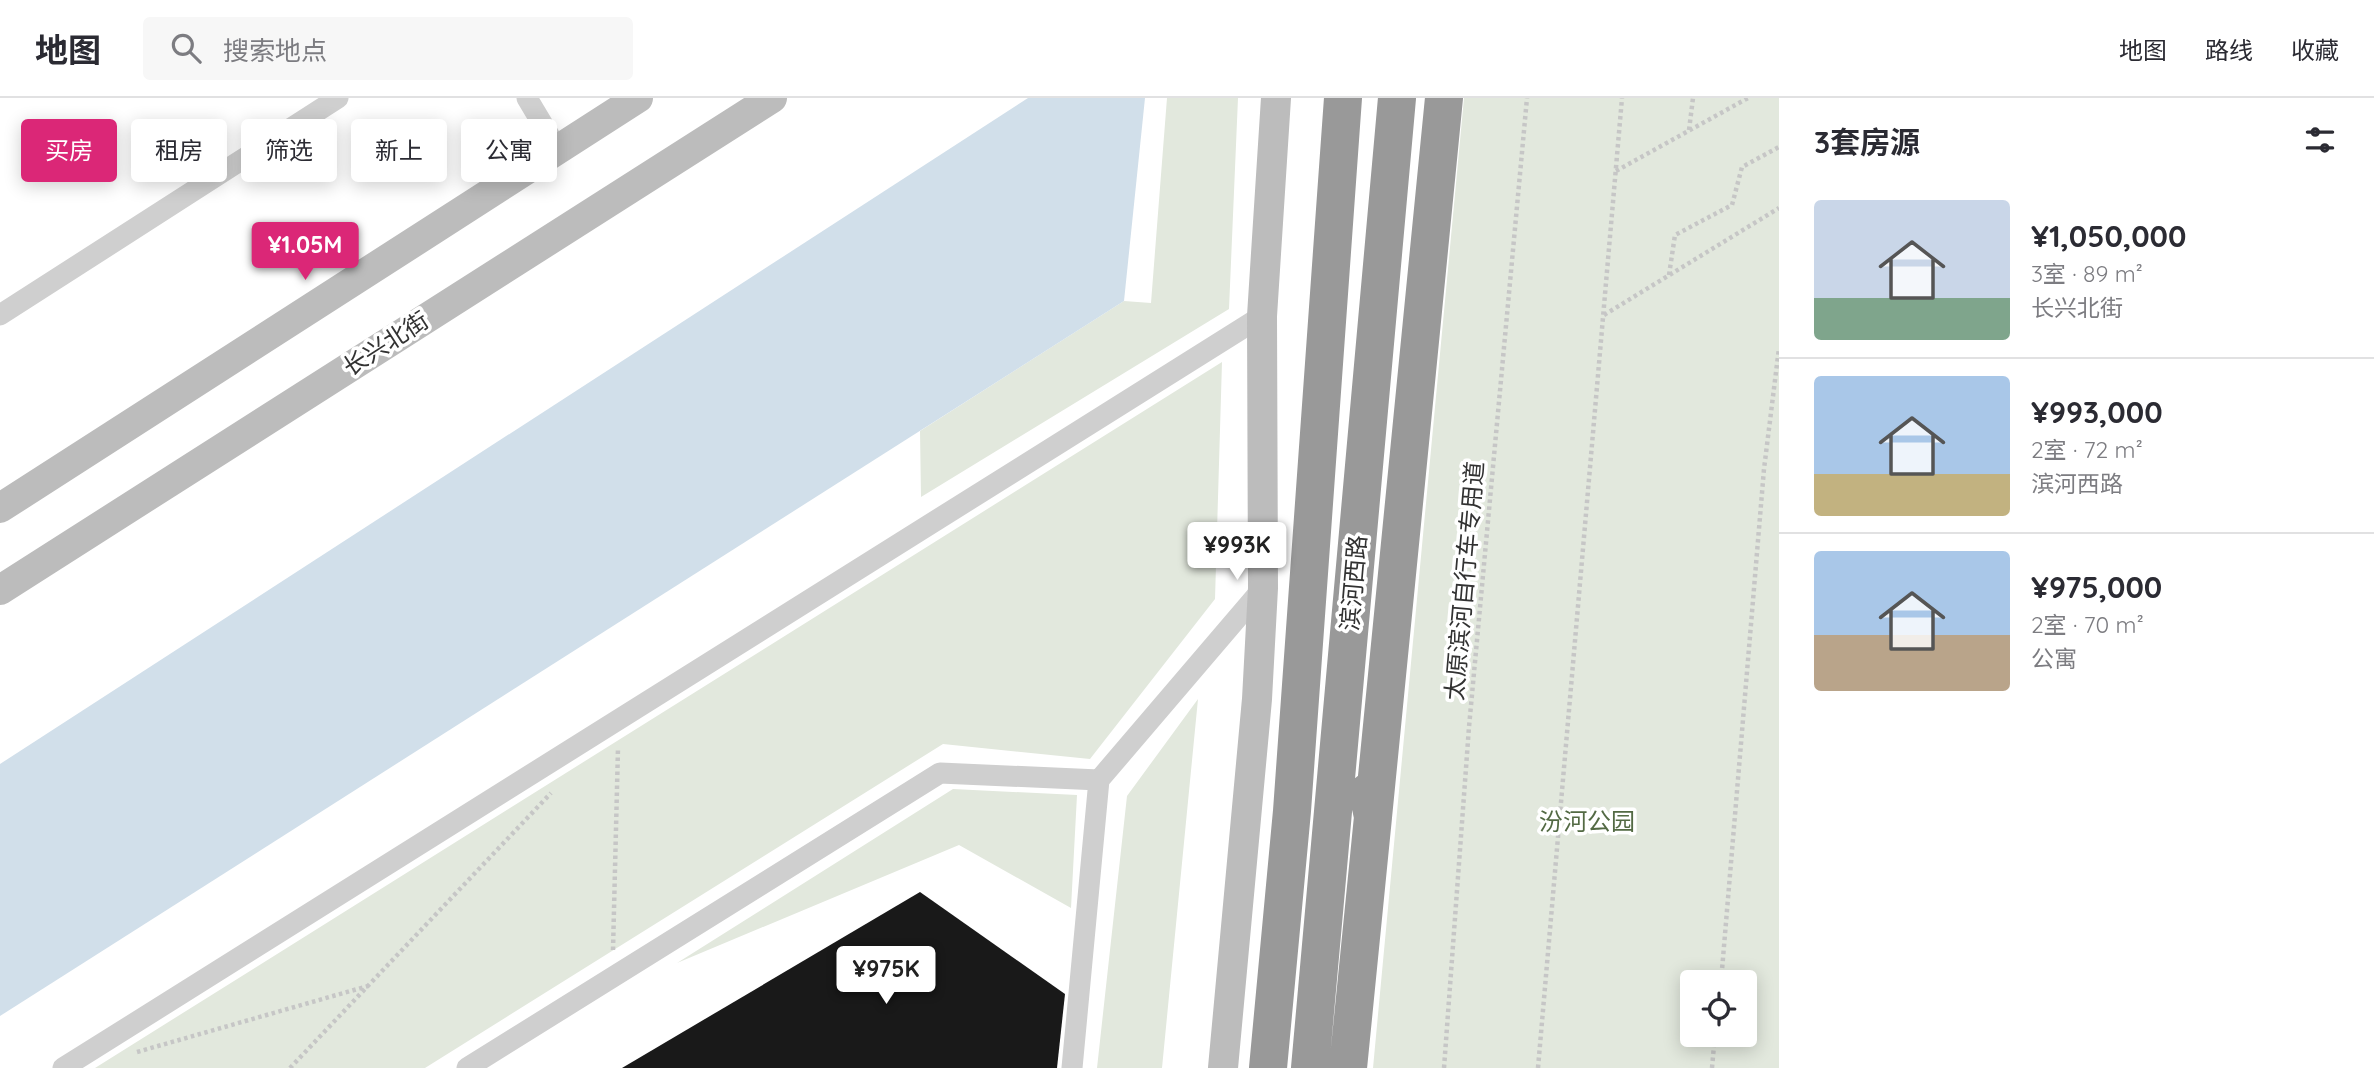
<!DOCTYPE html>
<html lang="zh">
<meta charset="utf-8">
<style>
body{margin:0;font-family:Quicksand,"Noto Sans SC",sans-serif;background:#f7f7f7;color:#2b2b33;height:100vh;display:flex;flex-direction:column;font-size:26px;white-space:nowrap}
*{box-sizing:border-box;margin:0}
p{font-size:23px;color:#7c7c81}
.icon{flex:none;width:38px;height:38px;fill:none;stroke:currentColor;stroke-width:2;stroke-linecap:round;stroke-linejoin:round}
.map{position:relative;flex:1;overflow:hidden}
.drawer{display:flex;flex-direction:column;background:#fff;width:595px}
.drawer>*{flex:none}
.hud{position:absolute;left:21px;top:21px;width:665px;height:63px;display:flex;gap:14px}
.fabs{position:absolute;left:1680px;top:872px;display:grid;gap:14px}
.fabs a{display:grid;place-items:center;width:77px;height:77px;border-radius:7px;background:#fff;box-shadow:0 4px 18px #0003;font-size:35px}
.price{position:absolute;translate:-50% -60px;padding:0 16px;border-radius:7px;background:#fff;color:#222;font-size:23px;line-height:46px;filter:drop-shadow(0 2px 4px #0008)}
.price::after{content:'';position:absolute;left:50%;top:42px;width:21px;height:16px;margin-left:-10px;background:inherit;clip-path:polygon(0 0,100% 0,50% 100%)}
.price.current{background:#db2777;color:#fff}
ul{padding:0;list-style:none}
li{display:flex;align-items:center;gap:21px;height:175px;padding:0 35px}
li+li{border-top:2px solid #e1e1e2}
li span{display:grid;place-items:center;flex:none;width:196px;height:140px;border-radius:7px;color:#555}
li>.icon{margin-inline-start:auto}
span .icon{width:84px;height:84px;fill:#fffc;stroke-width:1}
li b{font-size:30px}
h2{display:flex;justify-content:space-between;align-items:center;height:84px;padding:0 35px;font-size:30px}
.pill{padding:0 24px;border-radius:7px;background:#fff;box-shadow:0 4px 18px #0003;font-size:24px;line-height:63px}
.pill.current{background:#db2777;color:#fff}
header{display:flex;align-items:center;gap:42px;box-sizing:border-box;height:98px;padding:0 35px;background:#fff;border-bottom:2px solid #e1e1e2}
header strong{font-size:33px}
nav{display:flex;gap:38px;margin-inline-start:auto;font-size:24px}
.search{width:490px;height:63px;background:#f7f7f7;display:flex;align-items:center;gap:18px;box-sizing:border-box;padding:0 24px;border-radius:7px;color:#7c7c81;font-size:26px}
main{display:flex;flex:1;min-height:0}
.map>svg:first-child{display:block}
.green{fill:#e2e8dd;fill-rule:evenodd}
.water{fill:#d1dfea}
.building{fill:#191919}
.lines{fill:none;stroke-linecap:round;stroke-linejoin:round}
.path{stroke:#c6c6c6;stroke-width:4.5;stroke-dasharray:3.5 3.5;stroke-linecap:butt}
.street{stroke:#cfcfcf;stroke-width:21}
.secondary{stroke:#bcbcbc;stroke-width:30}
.highway{stroke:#999;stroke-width:38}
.labels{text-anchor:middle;stroke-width:7;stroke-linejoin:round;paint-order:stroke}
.street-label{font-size:24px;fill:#323232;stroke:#fff}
.park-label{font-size:24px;fill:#536a44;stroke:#fff}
</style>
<header>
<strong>地图</strong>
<div class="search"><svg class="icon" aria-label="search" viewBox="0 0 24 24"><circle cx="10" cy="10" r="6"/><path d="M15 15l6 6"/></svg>搜索地点</div>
<nav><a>地图</a><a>路线</a><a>收藏</a></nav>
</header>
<main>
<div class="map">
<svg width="1779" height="970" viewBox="0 0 1779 970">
<rect width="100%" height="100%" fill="#fff"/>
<path class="green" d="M1167,0H1238L1229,211L921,399L920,333L1124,203L1151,205Z
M1464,0H1779V970H1373ZM1692,884H1745V936H1692Z
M1222,264L1215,501L1090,661L943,646L425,970H95Z
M1198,601L1162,970H1097L1127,698Z
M953,691L1077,697L1071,810L959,747L677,865Z"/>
<path class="water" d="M1028,0H1145L1124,203L0,918V666Z"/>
<path class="building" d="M920,794L1065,896L1057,970H622Z"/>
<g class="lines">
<path class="path" d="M1689,32L1693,0
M1616,73L1748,0
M1669,177L1675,137L1732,107L1742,69L1779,49
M1604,217L1779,110
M613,852L618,650
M1721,884L1764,371L1779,250
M137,954L368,888
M290,970L551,695
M1444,970L1469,629L1527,0
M1538,970L1622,0
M1712,970L1715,936"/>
<path class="street" d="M527,0L558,52
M0,217L338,0
M63,970L1262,218
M467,970L940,675L1099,682L1263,490
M1072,970L1099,682"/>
<path class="secondary" d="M0,410L638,0
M0,492L772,0
M1223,970L1257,601L1263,490L1262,218L1276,0"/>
<path class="highway" d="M1373,719L1444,0
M1268,970L1292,713L1343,0
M1310,970L1397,0
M1348,970L1373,719L1368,694"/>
</g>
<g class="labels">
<g class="street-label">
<text transform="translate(386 246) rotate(-33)" y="8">长兴北街</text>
<text transform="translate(1465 483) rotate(-85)" y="8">太原滨河自行车专用道</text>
<text transform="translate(1354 485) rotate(-85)" y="8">滨河西路</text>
</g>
<g class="park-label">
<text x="1587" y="732">汾河公园</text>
</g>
</g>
</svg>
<div class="fabs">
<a><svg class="icon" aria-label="locate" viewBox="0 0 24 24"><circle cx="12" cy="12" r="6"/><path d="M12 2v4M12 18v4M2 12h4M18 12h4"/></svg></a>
</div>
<b class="price current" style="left:305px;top:184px">¥1.05M</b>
<b class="price" style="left:1237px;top:484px">¥993K</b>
<b class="price" style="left:886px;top:908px">¥975K</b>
<div class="hud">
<a class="pill current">买房</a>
<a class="pill">租房</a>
<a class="pill">筛选</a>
<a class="pill">新上</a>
<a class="pill">公寓</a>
</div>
</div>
<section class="drawer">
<h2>3套房源<svg class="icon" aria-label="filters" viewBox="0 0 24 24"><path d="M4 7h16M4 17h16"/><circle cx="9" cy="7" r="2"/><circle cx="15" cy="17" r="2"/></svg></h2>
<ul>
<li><span style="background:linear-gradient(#c9d6e8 70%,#7fa58c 0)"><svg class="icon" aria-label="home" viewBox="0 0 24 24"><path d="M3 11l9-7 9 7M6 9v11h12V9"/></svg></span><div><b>¥1,050,000</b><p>3室 · 89 m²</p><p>长兴北街</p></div></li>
<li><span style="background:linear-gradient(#a9c7e8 70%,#c2b280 0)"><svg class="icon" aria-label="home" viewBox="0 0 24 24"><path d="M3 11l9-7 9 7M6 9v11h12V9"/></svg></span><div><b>¥993,000</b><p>2室 · 72 m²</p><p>滨河西路</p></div></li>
<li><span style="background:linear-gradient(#a9c7e8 60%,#b9a48a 0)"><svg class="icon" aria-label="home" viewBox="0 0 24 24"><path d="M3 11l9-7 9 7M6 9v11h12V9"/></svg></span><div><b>¥975,000</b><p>2室 · 70 m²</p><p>公寓</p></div></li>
</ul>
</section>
</main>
